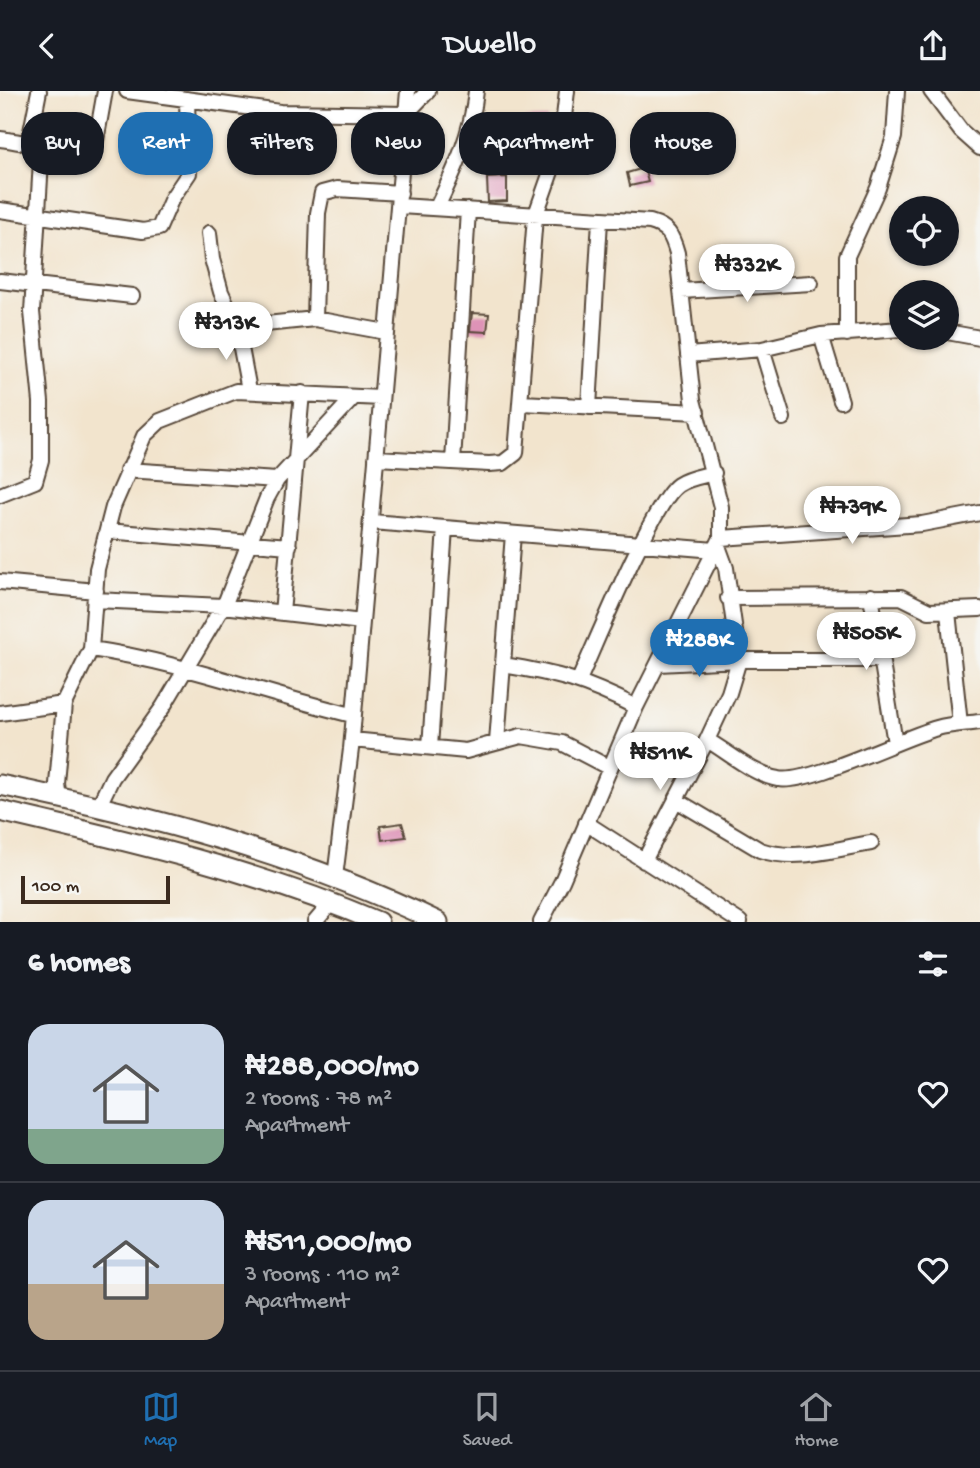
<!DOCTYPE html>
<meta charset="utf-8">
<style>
body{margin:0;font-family:"Gochi Hand",sans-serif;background:#20242c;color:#f1f3f6;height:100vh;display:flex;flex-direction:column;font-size:26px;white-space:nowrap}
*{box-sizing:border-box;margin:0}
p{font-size:23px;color:#9ea1a6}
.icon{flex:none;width:38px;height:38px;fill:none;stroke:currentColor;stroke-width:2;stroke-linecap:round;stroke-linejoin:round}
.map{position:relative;height:831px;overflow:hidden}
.details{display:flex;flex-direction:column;background:#171b24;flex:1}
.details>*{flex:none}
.top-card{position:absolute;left:21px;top:21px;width:938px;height:63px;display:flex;gap:14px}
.buttons{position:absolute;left:889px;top:105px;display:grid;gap:14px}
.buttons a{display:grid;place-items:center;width:70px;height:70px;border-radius:50%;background:#171b24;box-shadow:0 2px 5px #0004;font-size:35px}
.scale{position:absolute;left:21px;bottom:18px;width:149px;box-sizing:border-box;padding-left:7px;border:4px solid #3b2a1e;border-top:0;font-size:19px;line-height:24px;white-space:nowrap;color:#3b2a1e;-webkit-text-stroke:5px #f6f6f2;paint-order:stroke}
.price{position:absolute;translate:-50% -60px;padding:0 16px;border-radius:24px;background:#fff;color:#222;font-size:23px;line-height:46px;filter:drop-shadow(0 2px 4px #0008)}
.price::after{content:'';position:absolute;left:50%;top:42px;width:21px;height:16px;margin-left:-10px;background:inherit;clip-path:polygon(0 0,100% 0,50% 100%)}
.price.active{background:#1f6fb2;color:#fff}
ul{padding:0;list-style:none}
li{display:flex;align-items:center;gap:21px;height:175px;padding:0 28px}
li+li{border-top:2px solid #363941}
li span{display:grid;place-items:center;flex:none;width:196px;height:140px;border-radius:21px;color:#555}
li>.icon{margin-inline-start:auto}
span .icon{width:84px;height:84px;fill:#fffc;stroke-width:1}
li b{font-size:30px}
h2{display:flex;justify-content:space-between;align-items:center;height:84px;padding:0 28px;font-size:30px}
.tag{padding:0 24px;border-radius:28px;background:#171b24;box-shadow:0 2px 5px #0004;font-size:24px;line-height:63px}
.tag.active{background:#1f6fb2;color:#fff}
header{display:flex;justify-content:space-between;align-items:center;height:91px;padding:0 28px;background:#171b24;font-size:32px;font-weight:600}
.dock{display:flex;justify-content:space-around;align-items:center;height:98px;border-top:2px solid #363941;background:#171b24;font-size:19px;color:#9ea1a6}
.dock a{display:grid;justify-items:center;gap:4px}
.dock .active{color:#1f6fb2}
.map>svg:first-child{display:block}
.building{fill:#de93b7}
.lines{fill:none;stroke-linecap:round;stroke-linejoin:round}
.minor-casing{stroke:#564638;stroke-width:18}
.major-casing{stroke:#564638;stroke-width:23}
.minor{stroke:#fff;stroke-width:14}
.major{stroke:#fff;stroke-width:19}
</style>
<header><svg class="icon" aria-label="back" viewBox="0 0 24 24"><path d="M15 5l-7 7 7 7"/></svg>Dwello<svg class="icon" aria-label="share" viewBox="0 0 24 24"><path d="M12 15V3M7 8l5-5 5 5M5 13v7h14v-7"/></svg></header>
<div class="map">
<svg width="980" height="831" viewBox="0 0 980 831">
<rect width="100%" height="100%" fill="#f6f6f2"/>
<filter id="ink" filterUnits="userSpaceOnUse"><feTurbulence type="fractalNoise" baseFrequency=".0143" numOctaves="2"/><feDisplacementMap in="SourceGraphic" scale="14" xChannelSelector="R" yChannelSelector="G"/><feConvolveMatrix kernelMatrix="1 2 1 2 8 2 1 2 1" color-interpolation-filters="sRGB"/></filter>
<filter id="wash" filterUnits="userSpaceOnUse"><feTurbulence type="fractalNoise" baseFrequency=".00686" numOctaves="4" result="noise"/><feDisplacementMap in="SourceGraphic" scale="28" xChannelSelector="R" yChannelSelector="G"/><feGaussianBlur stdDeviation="1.57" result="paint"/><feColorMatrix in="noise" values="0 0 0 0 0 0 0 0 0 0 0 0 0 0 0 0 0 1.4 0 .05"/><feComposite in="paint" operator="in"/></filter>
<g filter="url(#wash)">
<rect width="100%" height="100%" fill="#f2e4cd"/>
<g id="blocks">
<path class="building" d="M547,27L548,56L520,54L522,28Z
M644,77L648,91L630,95L627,82Z
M507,86V110L488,111L487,87Z
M472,222L489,223L487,241L470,240Z
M402,732L406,746L382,749L380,735Z"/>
</g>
</g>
<g filter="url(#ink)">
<use href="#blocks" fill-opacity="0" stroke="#564638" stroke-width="2"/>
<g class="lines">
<g class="minor-casing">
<path id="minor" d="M127,0L280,21L406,23L428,0
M931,0L961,40L980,57
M0,48C29,51 71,66 96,50L105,0
M29,51L39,0
M400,115L650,131C668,136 672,144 677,162L693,309L721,416V447L636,616L562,790L541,831
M437,116C455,79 472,42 476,0
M0,119L143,140L159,137L172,107L189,82L187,8
M209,142L212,168L221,201L237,236L249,299
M0,190L132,205
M681,200L811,192
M315,228L318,122L322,102L337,98L400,102
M237,236L315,228L386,241
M947,241L980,247
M847,243V165L878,97L894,46L897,0
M821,244L841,310
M762,258L783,327
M688,264L762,258L821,244L901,238
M522,312L697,321
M589,316L600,129
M376,367L489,373L503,372L516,362L535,126L561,52L567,0
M453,371L468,119
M127,379L277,389
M0,404L35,390L41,369V311L32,221L42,53
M372,431L715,459
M107,440L289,455
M721,447L922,433L980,422
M0,491L96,500
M871,505L895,652
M728,507L901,506L929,520L980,518
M95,509L223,515L362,531
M948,521L960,633
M282,522L302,302
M91,558C181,571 265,603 352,624
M658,573L739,569H881
M503,574C559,583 585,590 636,616
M579,589C595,554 653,411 678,394C688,387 703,385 714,382
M0,622L64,613
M352,649L466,660L521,645L562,652L608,676
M707,649C728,661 754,684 778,688C808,694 901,647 937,637C951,633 966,633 980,631
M497,651L513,443
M430,656L445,437
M59,707L57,693L64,613L91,558L97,478L113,416L144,345L160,330L236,300L381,307
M676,709L760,759C796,771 835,758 871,752
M102,717V708L112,687L163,616L226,510L267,407L277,389L354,306
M586,732L740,831
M644,770L707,649L729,602L739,569L726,477L718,455
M335,786L351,658L408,0
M315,831L332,811"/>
</g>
<g class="major-casing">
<path id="major" d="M0,694C151,725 299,764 438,831
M0,720C129,750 256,779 378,831"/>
</g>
<use href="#minor" class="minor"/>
<use href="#major" class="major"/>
</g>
</g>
</svg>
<div class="buttons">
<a><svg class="icon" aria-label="locate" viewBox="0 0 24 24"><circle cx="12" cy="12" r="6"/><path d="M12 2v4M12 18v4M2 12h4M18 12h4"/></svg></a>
<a><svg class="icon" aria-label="layers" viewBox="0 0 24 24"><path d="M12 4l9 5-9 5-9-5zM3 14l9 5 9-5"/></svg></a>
</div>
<div class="scale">100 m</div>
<b class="price" style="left:747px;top:213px">₦332K</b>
<b class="price" style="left:226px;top:271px">₦313K</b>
<b class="price" style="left:852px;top:455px">₦739K</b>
<b class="price" style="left:866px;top:581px">₦505K</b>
<b class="price active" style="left:699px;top:588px">₦288K</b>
<b class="price" style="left:660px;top:701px">₦511K</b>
<div class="top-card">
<a class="tag">Buy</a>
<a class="tag active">Rent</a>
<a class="tag">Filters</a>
<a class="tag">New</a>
<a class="tag">Apartment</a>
<a class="tag">House</a>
</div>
</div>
<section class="details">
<h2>6 homes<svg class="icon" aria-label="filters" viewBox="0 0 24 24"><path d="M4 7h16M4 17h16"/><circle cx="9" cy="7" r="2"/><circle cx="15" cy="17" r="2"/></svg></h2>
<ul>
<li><span style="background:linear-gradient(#c9d6e8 75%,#7fa58c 0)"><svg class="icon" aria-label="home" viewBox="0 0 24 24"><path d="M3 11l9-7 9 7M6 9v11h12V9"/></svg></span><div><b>₦288,000/mo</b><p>2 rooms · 78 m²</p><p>Apartment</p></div><svg class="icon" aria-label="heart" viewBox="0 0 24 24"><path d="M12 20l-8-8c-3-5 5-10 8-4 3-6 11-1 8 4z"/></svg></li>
<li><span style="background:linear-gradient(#c9d6e8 60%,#b9a48a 0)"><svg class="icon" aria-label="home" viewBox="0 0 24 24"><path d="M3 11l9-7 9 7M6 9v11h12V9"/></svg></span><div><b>₦511,000/mo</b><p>3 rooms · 110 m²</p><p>Apartment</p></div><svg class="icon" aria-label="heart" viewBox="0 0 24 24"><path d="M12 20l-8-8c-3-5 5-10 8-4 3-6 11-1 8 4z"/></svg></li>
</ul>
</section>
<nav class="dock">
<a class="active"><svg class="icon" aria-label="map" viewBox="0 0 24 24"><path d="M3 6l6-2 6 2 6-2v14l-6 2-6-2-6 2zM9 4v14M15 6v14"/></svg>Map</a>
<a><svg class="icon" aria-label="saved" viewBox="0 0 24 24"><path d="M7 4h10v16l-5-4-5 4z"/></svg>Saved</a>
<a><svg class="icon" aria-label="home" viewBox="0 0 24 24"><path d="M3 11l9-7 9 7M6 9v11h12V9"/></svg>Home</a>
</nav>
